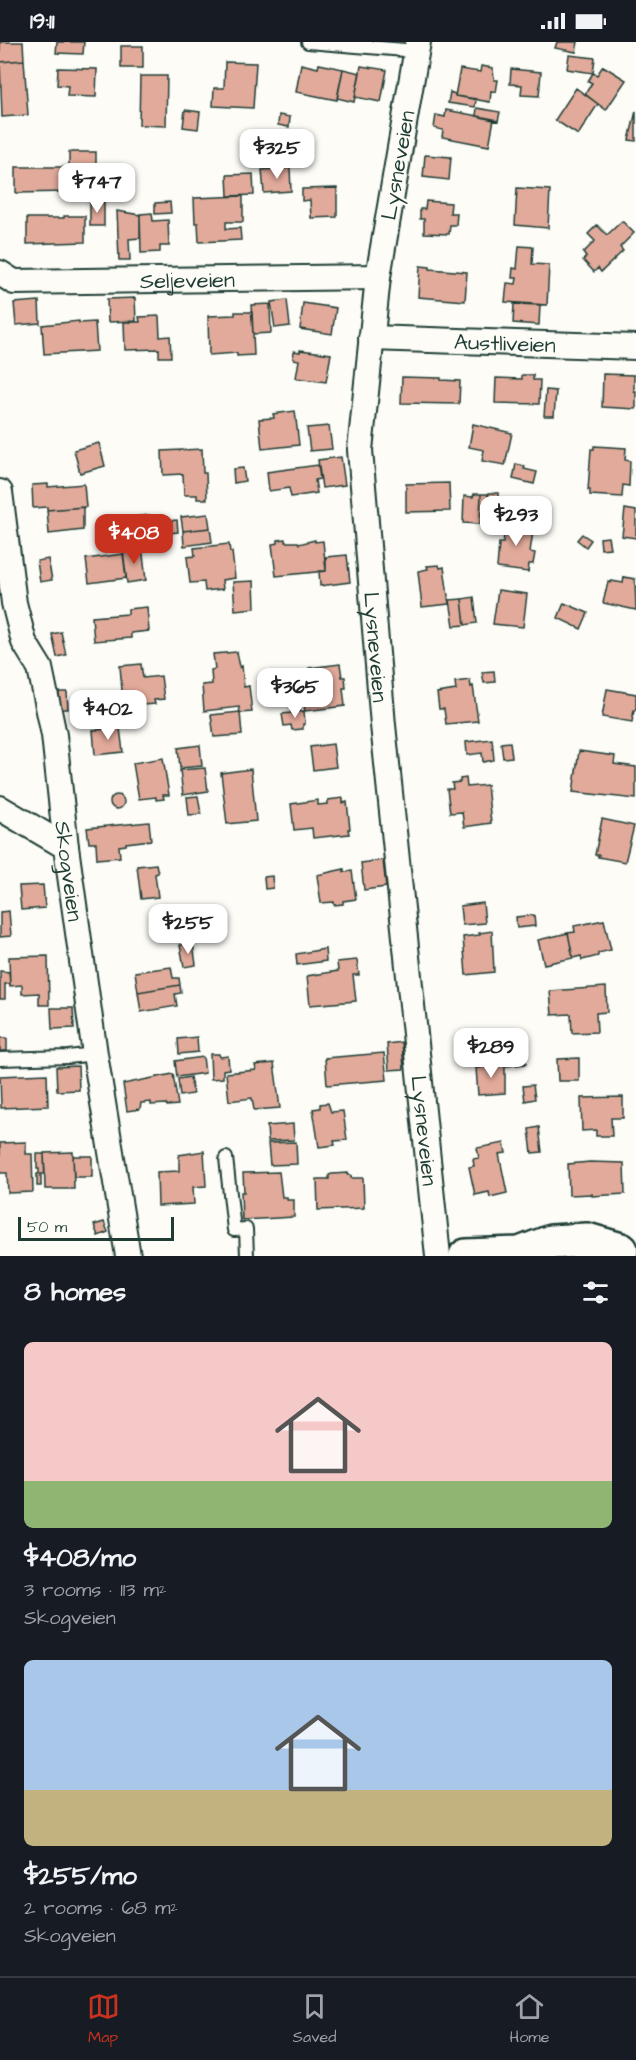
<!DOCTYPE html>
<meta charset="utf-8">
<style>
body{margin:0;font-family:"Architects Daughter",sans-serif;background:#242831;color:#f1f3f6;height:100vh;display:flex;flex-direction:column;font-size:22px;white-space:nowrap}
*{box-sizing:border-box;margin:0}
p{font-size:20px;color:#9ea1a6}
.icon{flex:none;width:33px;height:33px;fill:none;stroke:currentColor;stroke-width:2;stroke-linecap:round;stroke-linejoin:round}
.map{position:relative;height:1214px;overflow:hidden}
.side{display:flex;flex-direction:column;background:#171b24;flex:1}
.side>*{flex:none}
.scale{position:absolute;left:18px;bottom:15px;width:156px;box-sizing:border-box;padding-left:6px;border:3px solid #1f3d34;border-top:0;font-size:16px;line-height:21px;white-space:nowrap;color:#1f3d34;-webkit-text-stroke:4px #fdfcf7;paint-order:stroke}
.price{position:absolute;translate:-50% -51px;padding:0 14px;border-radius:12px;background:#fff;color:#222;font-size:20px;line-height:39px;filter:drop-shadow(0 2px 3px #0008)}
.price::after{content:'';position:absolute;left:50%;top:36px;width:18px;height:14px;margin-left:-9px;background:inherit;clip-path:polygon(0 0,100% 0,50% 100%)}
.price.active{background:#c8321e;color:#fff}
ul{padding:0;list-style:none}
li{display:grid;align-content:center;gap:12px;height:318px;padding:0 24px}
li span{display:grid;place-items:center;height:186px;border-radius:9px;color:#555}
li>.icon{margin-inline-start:auto}
span .icon{width:108px;height:108px;fill:#fffc;stroke-width:1}
li b{font-size:26px}
h2{display:flex;justify-content:space-between;align-items:center;height:72px;padding:0 24px;font-size:26px}
.status{display:flex;justify-content:space-between;align-items:center;height:42px;padding:0 30px;background:#171b24;direction:ltr}
.status svg{height:16px;fill:currentColor}
.tabs{display:flex;justify-content:space-around;align-items:center;height:84px;border-top:2px solid #363941;background:#171b24;font-size:16px;color:#9ea1a6}
.tabs a{display:grid;justify-items:center;gap:3px}
.tabs .active{color:#c8321e}
.map>svg:first-child{display:block}
.building{fill:#e2aa9b;stroke:#1f3d34;stroke-width:1.5}
.lines{fill:none;stroke-linecap:round;stroke-linejoin:round}
.lane-casing{stroke:#1f3d34;stroke-width:16}
.street-casing{stroke:#1f3d34;stroke-width:28}
.secondary-casing{stroke:#1f3d34;stroke-width:38}
.lane{stroke:#fdfcf7;stroke-width:12}
.street{stroke:#fdfcf7;stroke-width:24}
.secondary{stroke:#fdfcf7;stroke-width:33}
.labels{text-anchor:middle;stroke-width:4.5;stroke-linejoin:round;paint-order:stroke}
.street-label{font-size:22px;fill:#1f3d34;stroke:#fdfcf7}
</style>
<div class="status"><b>19:11</b><svg viewBox="0 0 49 12"><path d="M0 12V9h3v3zM5 12V6h3v6zM10 12V3h3v9zM15 12V0h3v12zM26 1h20v11H26zM47 4h2v5h-2z"/></svg></div>
<div class="map">
<svg width="636" height="1214" viewBox="0 0 636 1214">
<rect width="100%" height="100%" fill="#fdfcf7"/>
<filter id="ink" filterUnits="userSpaceOnUse"><feTurbulence type="fractalNoise" baseFrequency=".0167" numOctaves="2"/><feDisplacementMap in="SourceGraphic" scale="12" xChannelSelector="R" yChannelSelector="G"/><feConvolveMatrix kernelMatrix="1 2 1 2 8 2 1 2 1" color-interpolation-filters="sRGB"/></filter>
<g filter="url(#ink)">
<path class="building" d="M0,0H23L24,18L0,20Z
M57,0H84L83,12L56,11Z
M557,0H578L576,10L555,6Z
M121,4H143V26H121Z
M569,13L595,16L593,31L567,27Z
M24,18L28,73L2,75L0,20Z
M225,20L256,21L253,66L213,64L214,46H224Z
M301,22L318,26L319,22L343,27L337,58L296,50Z
M361,24L387,28L381,60L355,55Z
M481,24L493,26L494,38H498L496,50L491,49L490,60L455,54L460,27L480,30Z
M603,24L626,38L606,68L585,52L592,41L588,39L593,31L597,33Z
M58,26L97,27L96,55L67,54L68,44L57,43Z
M343,27L360,31L354,60L337,56Z
M511,27L541,30L539,54L521,53L522,43L510,42Z
M140,34H167L166,84L139,83Z
M576,46L598,62L578,93L555,78Z
M450,50L455,52V54L476,57L475,65L448,61Z
M477,66L500,70L498,79L476,74Z
M185,68L200,70L198,87L183,85Z
M446,68L494,77L489,104L442,95L443,88L434,86L436,73L445,75Z
M636,69V99L629,98Z
M279,73L290,75L289,85L278,83Z
M69,110H96V131H69Z
M425,113L451,115L449,138L423,135Z
M16,125H66V150L16,151Z
M290,126L291,149L264,151L262,128Z
M253,132L254,153L228,154L227,133Z
M337,146V175L311,176L310,158L302,159V147Z
M517,146L550,148L548,186L515,183Z
M243,154V180H226V187L240,186L241,198L199,200L198,181H195L194,156Z
M426,159L451,161L450,171H457L456,183H450L449,192L424,191V177H420V167H425Z
M90,160H104V184H90Z
M170,160L171,171L155,172V161Z
M117,169L140,173V196L129,197L130,218H119Z
M152,171L153,179L168,178L169,204H160V210L141,211L140,172Z
M64,174H85V200L27,202V176H64Z
M622,179L634,191L620,205L623,209L601,230L598,226L594,230L583,218L586,215L583,211L595,199L588,192L597,183L607,193Z
M519,204L533,205L532,222L549,223L547,263L505,260L507,241L516,242L517,236H512L513,226L517,227Z
M420,224L430,225V227L467,230L465,259L418,255Z
M135,256L136,279L108,280L107,257Z
M287,258L290,284L275,286L271,260Z
M39,259L40,281L16,283L14,261Z
M303,261L336,266L332,292L300,287Z
M270,262L271,291L253,292L251,263Z
M514,262L540,263L539,283L513,281Z
M235,270H252L254,313L237,314V311L209,313L208,274L235,273Z
M159,274L160,295L170,294L171,315H159V307L125,308L124,280H140L139,275Z
M79,279V281L95,280L97,309L44,312L42,283Z
M300,308L331,312L326,340L296,336L299,318L293,317L294,309L300,310Z
M603,332L634,333V349H636V367L602,365Z
M522,333H533V338H540L539,362L495,361L496,336L522,337Z
M402,335L441,336V338L460,339L459,362L401,361Z
M546,348L556,349L554,374H544Z
M295,369L299,403L262,407L259,377L274,376L273,372Z
M473,382L512,391L505,423L482,419L484,408L469,405Z
M329,384L332,407L310,409L307,386Z
M99,401L105,424L80,431L74,408Z
M594,404L626,406L625,418L630,419L629,444L623,443L622,455L590,453V448H588L591,407H594Z
M202,407L203,431H206L207,457H197V453H184L183,432L163,433L162,409Z
M341,415L345,443L322,446L318,418Z
M516,422L525,424L524,427L537,430L534,442L513,437Z
M318,423L320,437L315,438L317,451L291,455L289,446L269,449L267,430Z
M243,426L245,439L234,441L233,427Z
M449,441L450,469L406,470V442Z
M48,442V445L84,442L86,465L47,468V465L33,466L32,443Z
M489,451H498V459H495L494,482H480L481,452H488V458Z
M474,452H481L480,482L463,481L464,454L473,455Z
M83,465V488L49,492L47,468Z
M625,467L636,469V496L622,494Z
M208,472L210,486L183,489L181,475Z
M149,473L151,496L122,499L119,477Z
M177,478L178,490L170,491L168,479Z
M506,479L534,483L530,510L535,511L533,522H529L528,530L497,526L499,501H503Z
M210,486L212,500L184,504L183,489Z
M582,492L591,498L586,505L577,498Z
M608,495L610,506L601,507L600,496Z
M285,497V500H298L299,502L315,498V500L323,499L326,529L276,534L272,502L278,501V498Z
M229,502L230,510H232L235,536L222,538L223,547L205,549L204,540L190,541L187,515L195,514L194,506Z
M142,505L146,538L127,541L123,508Z
M123,512L126,536L89,541L86,517Z
M347,513L350,540L320,544L319,529H326V515Z
M48,517L52,538L40,540L37,519Z
M439,523L440,526L444,525L449,562L422,565L418,529L428,527L427,524Z
M624,535L635,537L636,568L603,561L608,540L611,541V539L623,541Z
M254,539L255,566L235,568L233,540Z
M498,548L527,552L523,585L493,582Z
M474,555L477,581L465,583L462,557Z
M462,557L465,583L454,584L450,558Z
M564,561L588,571L581,587L558,576Z
M147,565L149,589L131,591V596L94,599L92,575L128,572V567Z
M61,590L66,613L57,615L52,592Z
M237,610L240,625L242,624L244,645L249,644L252,670L240,671L239,665L204,669L202,643L212,642L211,628L215,627L213,612Z
M141,622L143,636L161,634L164,657L154,658L155,662L143,663L142,659L123,661L120,624Z
M340,622L342,635H345L346,646H343L345,664L305,669L303,654L312,653L309,626Z
M494,629L495,640L484,641L482,630Z
M470,638L471,645L473,644L478,679L446,682L444,667H439L437,651L456,648L455,640Z
M607,647L636,652V668H634L632,680L602,675Z
M59,650H67L68,667H60Z
M291,664H299L300,670L304,669L305,682H303V687L292,688L291,683L284,684L282,672L291,671Z
M240,670L242,693L214,695L211,673Z
M120,686L123,710L95,713L93,688Z
M492,697L494,718L483,720L482,711L467,713L466,700Z
M510,700L512,715L503,716L501,701Z
M333,702L336,725L313,728L310,705Z
M200,703L202,724L180,726L178,706Z
M579,709L615,714L614,722L636,725V757L573,750Z
M163,716L169,753H163L164,757L156,758V755L139,757L133,721Z
M205,726L208,749L183,753L180,728Z
M251,727L256,779L227,782L221,731Z
M466,736L467,745L487,743L491,781L464,785L462,770L450,771L447,747H453L452,741L460,740V737Z
M110 760a7 7 0 1 1 14 0a7 7 0 1 1-14 0Z
M198,754L201,772L189,773L187,755Z
M343,756V761L347,760L350,787H348L349,792L313,796L312,786L294,788L291,762L318,758V763L328,762V758Z
M602,777L634,784L625,820L598,815L599,813H595Z
M149,780L151,798L126,801V803L119,804L120,815L97,817L96,801H89L87,786Z
M383,818L386,845L364,848L361,821Z
M156,822L158,831L155,832L158,855L141,857L137,824Z
M344,827V830L352,829L356,857L343,859V862L334,863V860L321,861L317,833Z
M272,834L273,846L265,847L264,835Z
M43,843L45,866L21,868L19,844Z
M483,861L485,881L462,883L460,864Z
M9,869L11,894L0,895V870Z
M534,873L535,884L517,886L516,875Z
M604,878L611,908L598,911V914L582,918L581,914L573,916L568,891L575,890L574,884Z
M492,889L494,930L466,933L463,895L480,893L479,891Z
M568,891L573,916L544,922L538,898Z
M193,901L196,923L184,925L180,903Z
M325,907L326,919L297,923L296,912Z
M48,914L49,963H39V951L22,952V943L10,944L9,915Z
M357,918L359,933H353L356,959L310,963L307,934L338,929L337,920Z
M171,925L173,936H179L180,943L138,950L135,930Z
M0,929L9,930L10,942H5V957H0Z
M180,943L181,951L175,952L177,964L141,970L138,950Z
M606,945L607,970L596,971L597,990L572,991L571,972L552,973L550,949Z
M51,966H73L74,986L52,987Z
M197,995L198,1010L179,1012L178,997Z
M0,996H7V1009H0Z
M402,1000L404,1027L389,1028L387,1002Z
M524,1003L526,1022L506,1024L505,1017L500,1018L498,1006Z
M384,1011L387,1038L327,1043L325,1016Z
M210,1012H219L220,1015L228,1014L229,1027L223,1028V1036L211,1037Z
M203,1015L205,1031L177,1035L175,1019Z
M579,1016V1039H558L557,1017Z
M505,1020V1051L478,1053L476,1026L495,1024L494,1021Z
M274,1021L280,1066L254,1068L252,1056L229,1059L226,1031L256,1028L255,1023Z
M78,1024L79,1048L57,1049L56,1025Z
M47,1032L48,1064L1,1066L0,1034Z
M173,1032L178,1063L167,1064L166,1062L151,1063V1060L141,1061L140,1067L127,1069L123,1042Z
M190,1035L193,1052L180,1054L178,1037Z
M533,1043L535,1057L525,1059L523,1044Z
M623,1055V1076H611L612,1094H596V1088L582,1089L581,1056Z
M328,1061L331,1070L343,1069L347,1098L334,1099L335,1103L319,1105L313,1067L320,1066V1062Z
M293,1082L294,1098L268,1099L267,1084Z
M539,1085L542,1110L532,1111L529,1087Z
M26,1100V1112H32L33,1150L8,1151L7,1131H0V1101Z
M296,1100L297,1122L270,1123L268,1101Z
M504,1101L506,1111L499,1112L507,1151L490,1155L489,1150L475,1153L469,1125L474,1124L473,1117L479,1116L477,1106Z
M204,1109L206,1144L193,1145L194,1162L158,1164L157,1130L179,1129V1113Z
M73,1110L74,1147H45L44,1111Z
M37,1112H44L45,1132H41V1144H37V1132H39V1127H37Z
M73,1114H92V1135H74Z
M590,1120L624,1121L625,1152L592,1154V1152L569,1153L568,1122Z
M279,1130L282,1155H287V1158H294V1175L242,1178L241,1150H244L243,1131Z
M348,1131V1133H351V1136H363L364,1166L318,1168L317,1137H329V1133L332,1132Z
M104,1180L108,1190L98,1194L94,1183Z"/>
<g class="lines">
<g class="lane-casing">
<path id="lane" d="M308,0L417,9
M0,1017L68,1015L95,1012
M226,1116L234,1188L246,1187L247,1214"/>
</g>
<g class="street-casing">
<g id="street">
<path id="s1" d="M418,0L378,235L360,408L383,683L438,1214"/>
<path id="s2" d="M0,231L14,240L378,235"/>
<path id="s3" d="M371,296L636,305"/>
<path id="s4" d="M0,450L14,561L24,600L40,626L54,693L66,805L95,1012L128,1214"/>
<path d="M0,766L66,805"/>
</g>
</g>
<g class="secondary-casing">
<path id="secondary" d="M520,1212L551,1200L587,1198L621,1208
M466,1214L520,1212L530,1214"/>
</g>
<use href="#lane" class="lane"/>
<use href="#street" class="street"/>
<use href="#secondary" class="secondary"/>
</g>
</g>
<g class="labels">
<g class="street-label">
<text transform="translate(397 123) rotate(-80)" y="8">Lysneveien</text>
<text dy="8" stroke="none"><textPath href="#s2" startOffset="190">Seljeveien</textPath></text>
<text dy="8" stroke="none"><textPath href="#s3" startOffset="134">Austliveien</textPath></text>
<text dy="8" stroke="none"><textPath href="#s1" startOffset="610">Lysneveien</textPath></text>
<text dy="8" stroke="none"><textPath href="#s4" startOffset="388">Skogveien</textPath></text>
<text dy="8" stroke="none"><textPath href="#s1" startOffset="1096">Lysneveien</textPath></text>
</g>
</g>
</svg>
<div class="scale">50 m</div>
<b class="price" style="left:277px;top:138px">$325</b>
<b class="price" style="left:97px;top:172px">$747</b>
<b class="price" style="left:516px;top:505px">$293</b>
<b class="price active" style="left:134px;top:523px">$408</b>
<b class="price" style="left:295px;top:677px">$365</b>
<b class="price" style="left:108px;top:699px">$402</b>
<b class="price" style="left:188px;top:913px">$255</b>
<b class="price" style="left:491px;top:1037px">$289</b>
</div>
<section class="side">
<h2>8 homes<svg class="icon" aria-label="filters" viewBox="0 0 24 24"><path d="M4 7h16M4 17h16"/><circle cx="9" cy="7" r="2"/><circle cx="15" cy="17" r="2"/></svg></h2>
<ul>
<li><span style="background:linear-gradient(#f6c9c9 75%,#8fb573 0)"><svg class="icon" aria-label="home" viewBox="0 0 24 24"><path d="M3 11l9-7 9 7M6 9v11h12V9"/></svg></span><div><b>$408/mo</b><p>3 rooms · 113 m²</p><p>Skogveien</p></div></li>
<li><span style="background:linear-gradient(#a9c7e8 70%,#c2b280 0)"><svg class="icon" aria-label="home" viewBox="0 0 24 24"><path d="M3 11l9-7 9 7M6 9v11h12V9"/></svg></span><div><b>$255/mo</b><p>2 rooms · 68 m²</p><p>Skogveien</p></div></li>
</ul>
</section>
<nav class="tabs">
<a class="active"><svg class="icon" aria-label="map" viewBox="0 0 24 24"><path d="M3 6l6-2 6 2 6-2v14l-6 2-6-2-6 2zM9 4v14M15 6v14"/></svg>Map</a>
<a><svg class="icon" aria-label="saved" viewBox="0 0 24 24"><path d="M7 4h10v16l-5-4-5 4z"/></svg>Saved</a>
<a><svg class="icon" aria-label="home" viewBox="0 0 24 24"><path d="M3 11l9-7 9 7M6 9v11h12V9"/></svg>Home</a>
</nav>
